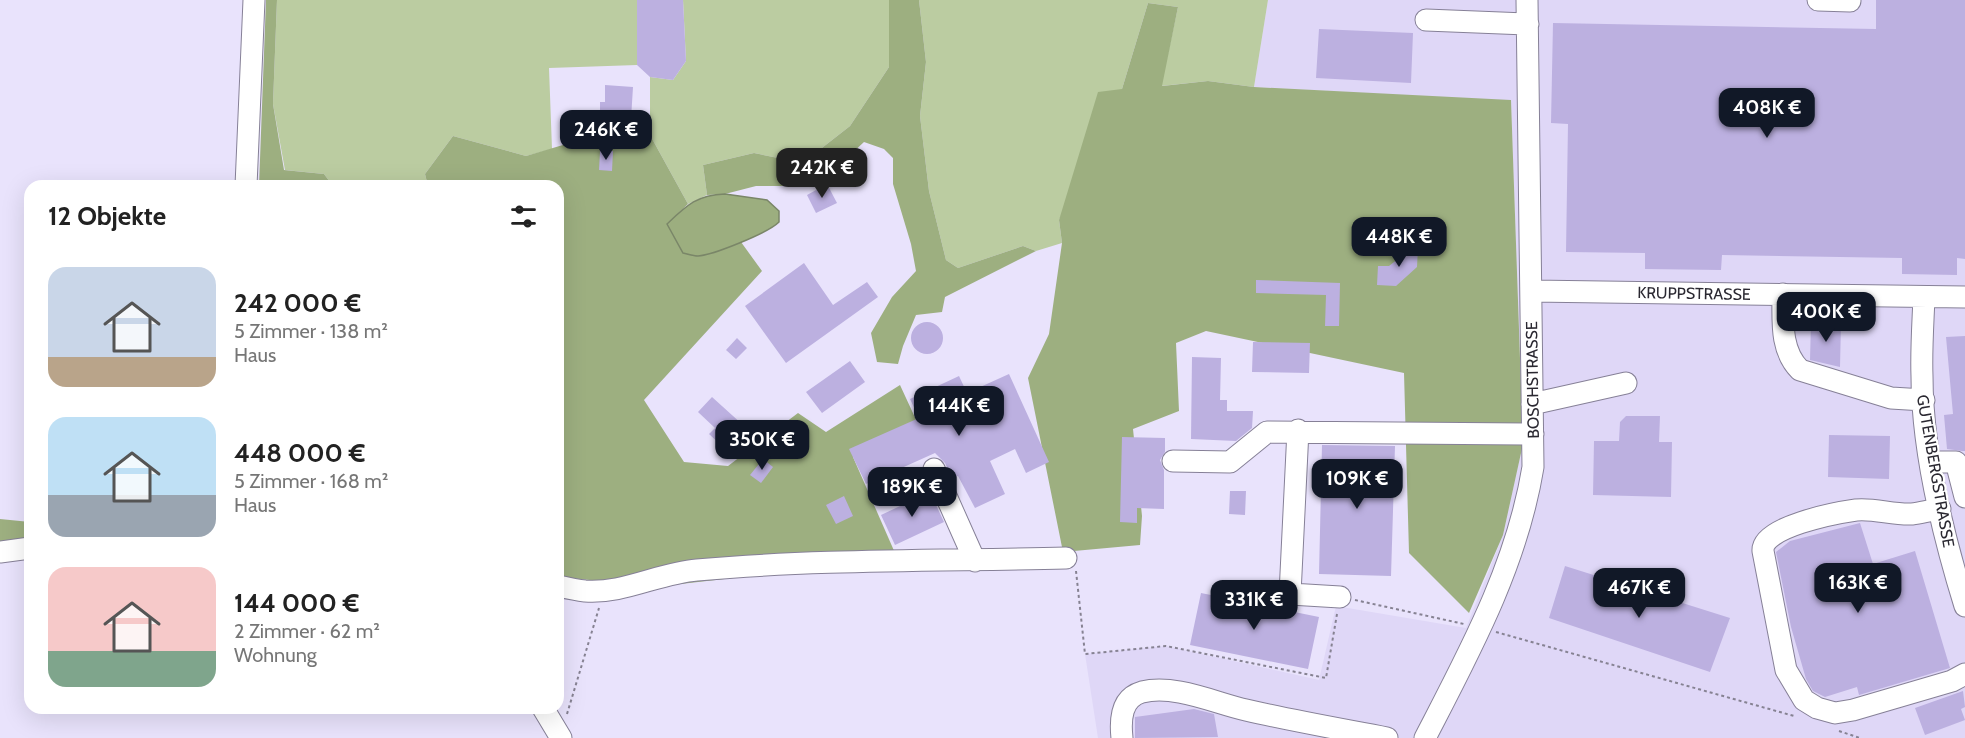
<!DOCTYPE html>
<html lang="de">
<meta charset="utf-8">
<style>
body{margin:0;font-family:Cabin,sans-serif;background:#f6f6f6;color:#222;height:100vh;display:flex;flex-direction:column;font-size:22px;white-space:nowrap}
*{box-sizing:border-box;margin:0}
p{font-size:20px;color:#767676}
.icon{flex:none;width:33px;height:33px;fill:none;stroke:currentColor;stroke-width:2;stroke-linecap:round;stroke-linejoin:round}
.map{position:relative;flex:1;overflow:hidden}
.drawer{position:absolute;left:24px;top:180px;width:540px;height:534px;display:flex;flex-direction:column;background:#fff;border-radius:18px;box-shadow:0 6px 24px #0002}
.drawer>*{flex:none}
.price{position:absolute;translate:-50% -51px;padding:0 14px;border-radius:12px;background:#111827;color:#fff;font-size:20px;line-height:39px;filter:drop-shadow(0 2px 3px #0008)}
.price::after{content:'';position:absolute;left:50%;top:36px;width:18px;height:14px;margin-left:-9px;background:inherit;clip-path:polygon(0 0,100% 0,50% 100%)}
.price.on{background:#222;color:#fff}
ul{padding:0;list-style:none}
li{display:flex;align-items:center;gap:18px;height:150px;padding:0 24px}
li span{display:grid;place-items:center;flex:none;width:168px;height:120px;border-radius:18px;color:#555}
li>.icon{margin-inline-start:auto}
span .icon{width:72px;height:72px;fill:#fffc;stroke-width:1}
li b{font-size:26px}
h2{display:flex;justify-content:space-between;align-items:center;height:72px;padding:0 24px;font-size:26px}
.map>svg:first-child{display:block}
.built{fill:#dfd7f7}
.green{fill:#bbcca1}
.forest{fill:#9daf80}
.water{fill:#9cae7f;stroke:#7a8668;stroke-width:1.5}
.building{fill:#bcb0e0}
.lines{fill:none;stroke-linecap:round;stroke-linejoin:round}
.minor-casing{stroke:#868097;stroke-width:23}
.path{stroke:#868292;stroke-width:2;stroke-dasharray:3 3;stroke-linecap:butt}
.minor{stroke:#fff;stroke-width:21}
.labels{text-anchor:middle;stroke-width:4.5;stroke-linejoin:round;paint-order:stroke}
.street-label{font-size:16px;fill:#2a2831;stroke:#fff}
</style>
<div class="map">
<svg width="1965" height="738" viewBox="0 0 1965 738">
<rect width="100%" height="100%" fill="#e9e3fc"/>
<path class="built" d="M1268,0H1965V738H1098L1085,654L1166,646L1319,680L1336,606L1466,628L1503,535L1523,444L1511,101L1254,87Z"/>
<path class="green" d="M277,0H637V65L549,68L552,149L526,156L453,136L425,174L428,186H333L324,174L285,170L273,104Z
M683,0H889V67L850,126L818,151L783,159L754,153L703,165L707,195L688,204L650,135V77L673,80L686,61Z
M919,0H1268L1254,87L1208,81L1161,86L1178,7L1148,3L1122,89L1059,220L1062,243L1036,251L1023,246L958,268L946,260L929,191L920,116L926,62Z"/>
<path class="forest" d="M266,0H277L273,104L284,170L324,174L333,186H259Z
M889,0H919L926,62L920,116L929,191L946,260L958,268L1023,246L1036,251L945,297L942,312L916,315L903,346L898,364L877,362L871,333L892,297L916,271L911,244L893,184V158L884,149L864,142L836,168L808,186H756L725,194L707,195L703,165L754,153L783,159L818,151L850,126L889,67Z
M1148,3L1178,7L1162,86L1208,81L1254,87L1511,100L1523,444L1503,535L1469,613L1409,553L1404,373L1206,331L1176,343L1179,411L1133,429L1142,516L1140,545L1063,552L1028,378L1049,334L1062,243L1059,220L1098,92L1122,89Z
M650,135L688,204L667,224L699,256L741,242L762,271L644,400L684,462L728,466L798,413L826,432L900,385L918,424L853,457L902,569L785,572L663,586L622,578L600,581L558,577V186H428L425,174L453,136L526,156L573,142Z
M0,519L30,522V555L0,558Z"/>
<path class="water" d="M725,194L767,200L779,211V222C768,233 713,255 698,256C693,256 688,254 683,253L667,224C687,205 697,195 725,194Z"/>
<path class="building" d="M637,0H683L686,61L673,80L650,77L637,65Z
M1876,0H1965V259L1957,258V275L1902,274V258L1722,255L1721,270L1645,269V253L1566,252L1568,124L1551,123L1553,23L1876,29Z
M1319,29L1413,33L1411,83L1316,78Z
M605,85L633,87L631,119L600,117V102H605Z
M571,121L593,122V146L570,145Z
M600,151H613L612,171L599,170Z
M827,184L837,203L816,213L807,195Z
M1399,247L1418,248L1417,267L1396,286L1377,285L1378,266H1389L1399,258Z
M804,263L833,305L867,282L878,297L786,363L745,306Z
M1256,280L1340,283L1339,326H1325L1326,295L1256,293Z
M1811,322L1841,323L1840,367L1810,360Z
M911 338a16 16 0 1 1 32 0a16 16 0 1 1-32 0Z
M1965,336V451H1962L1947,449L1944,415L1953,414L1946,337Z
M737,338L747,348L736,359L726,350Z
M1253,342L1310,343L1309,373L1252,372Z
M1192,357L1221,358L1220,400H1227V411H1253L1252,428L1236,441L1191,439Z
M850,361L865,382L822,413L806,392Z
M1009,374L1049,462L1026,473L1015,449L990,461L1005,494L975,508L958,476L952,478L945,463L935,453L866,484L849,449L919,418L910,399L959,376L967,393Z
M712,397L743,425L723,447L709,434L715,428L698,412Z
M1626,416H1660L1659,442H1672L1671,497L1593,495L1594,441H1619L1620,422Z
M1829,435L1890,436L1889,479L1828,477Z
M1122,437L1165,438V452L1160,460L1164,470V509L1137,508V523L1120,522Z
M1322,445L1395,446L1391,576L1319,574Z
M763,459L773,467L761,483L750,475Z
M1230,491H1246L1245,515L1229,514Z
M930,492L944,522L895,545L881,515Z
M844,496L853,516L836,524L826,505Z
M1860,523L1873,564L1915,551L1950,668L1859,695L1857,687L1825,697L1813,691L1806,679L1791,627L1776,552L1790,541Z
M1565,566L1730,618L1710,672L1549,618Z
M1201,593L1319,617L1308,669L1190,645Z
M1963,691L1965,707L1961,709L1965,720L1925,735L1915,708Z
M1194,709L1214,714L1218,737L1135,738V717Z"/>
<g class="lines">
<g class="minor-casing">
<path id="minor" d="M1818,0L1850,1
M1426,20L1528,24
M246,186L254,0
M1532,291L1965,297
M1783,294C1783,321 1780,350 1800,370L1891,398L1924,400
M1924,297C1923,323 1921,350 1922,376C1922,450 1943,535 1965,606
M1532,404L1626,383
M1298,430L1290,594L1340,597
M1173,461L1230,462L1267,432L1533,434
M1932,462H1956L1965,497
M934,469L975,561
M1940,509C1931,510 1921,513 1912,514C1893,515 1874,508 1856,510C1835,513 1761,527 1763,551L1786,670L1804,700L1817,708L1835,713L1853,710L1952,681L1965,674
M0,552L30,548
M558,586C567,588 576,590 585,591C623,594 659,573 697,570C819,559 944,561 1066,558
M543,708L561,738
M1122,738C1120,720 1121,698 1142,692C1175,684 1215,703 1246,710C1293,721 1340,729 1387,738
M1425,738C1470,651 1517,565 1533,467L1527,0"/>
</g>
<path class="path" d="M1076,571L1085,654L1166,646L1326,678L1337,614
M1355,600L1464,624
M1496,632L1794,716
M567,714L599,608
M1839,731L1860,738"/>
<use href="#minor" class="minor"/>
</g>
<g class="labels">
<g class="street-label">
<text transform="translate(1694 293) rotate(1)" y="6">KRUPPSTRASSE</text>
<text transform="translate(1532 380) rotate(-91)" y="6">BOSCHSTRASSE</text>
<text transform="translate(1936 471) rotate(80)" y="6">GUTENBERGSTRASSE</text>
</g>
</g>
</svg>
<b class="price" style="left:1767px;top:139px">408K €</b>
<b class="price" style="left:606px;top:161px">246K €</b>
<b class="price on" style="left:822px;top:199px">242K €</b>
<b class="price" style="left:1399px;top:268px">448K €</b>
<b class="price" style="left:1826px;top:343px">400K €</b>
<b class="price" style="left:959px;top:437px">144K €</b>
<b class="price" style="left:762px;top:471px">350K €</b>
<b class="price" style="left:1357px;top:510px">109K €</b>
<b class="price" style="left:912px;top:518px">189K €</b>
<b class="price" style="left:1858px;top:614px">163K €</b>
<b class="price" style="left:1639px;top:619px">467K €</b>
<b class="price" style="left:1254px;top:631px">331K €</b>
<section class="drawer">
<h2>12 Objekte<svg class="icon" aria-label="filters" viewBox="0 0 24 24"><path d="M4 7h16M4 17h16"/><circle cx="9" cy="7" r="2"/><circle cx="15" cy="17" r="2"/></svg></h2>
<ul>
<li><span style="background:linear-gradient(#c9d6e8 75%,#b9a48a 0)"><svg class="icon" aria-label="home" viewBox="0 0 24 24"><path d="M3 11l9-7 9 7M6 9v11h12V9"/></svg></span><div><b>242 000 €</b><p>5 Zimmer · 138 m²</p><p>Haus</p></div></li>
<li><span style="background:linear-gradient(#bfe0f5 65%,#9aa5b1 0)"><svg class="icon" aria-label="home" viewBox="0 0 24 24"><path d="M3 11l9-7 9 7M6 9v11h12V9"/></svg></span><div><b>448 000 €</b><p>5 Zimmer · 168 m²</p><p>Haus</p></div></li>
<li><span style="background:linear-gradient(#f6c9c9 70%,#7fa58c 0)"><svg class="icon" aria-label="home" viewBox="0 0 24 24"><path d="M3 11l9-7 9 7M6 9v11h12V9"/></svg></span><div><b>144 000 €</b><p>2 Zimmer · 62 m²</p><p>Wohnung</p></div></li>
</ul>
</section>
</div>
